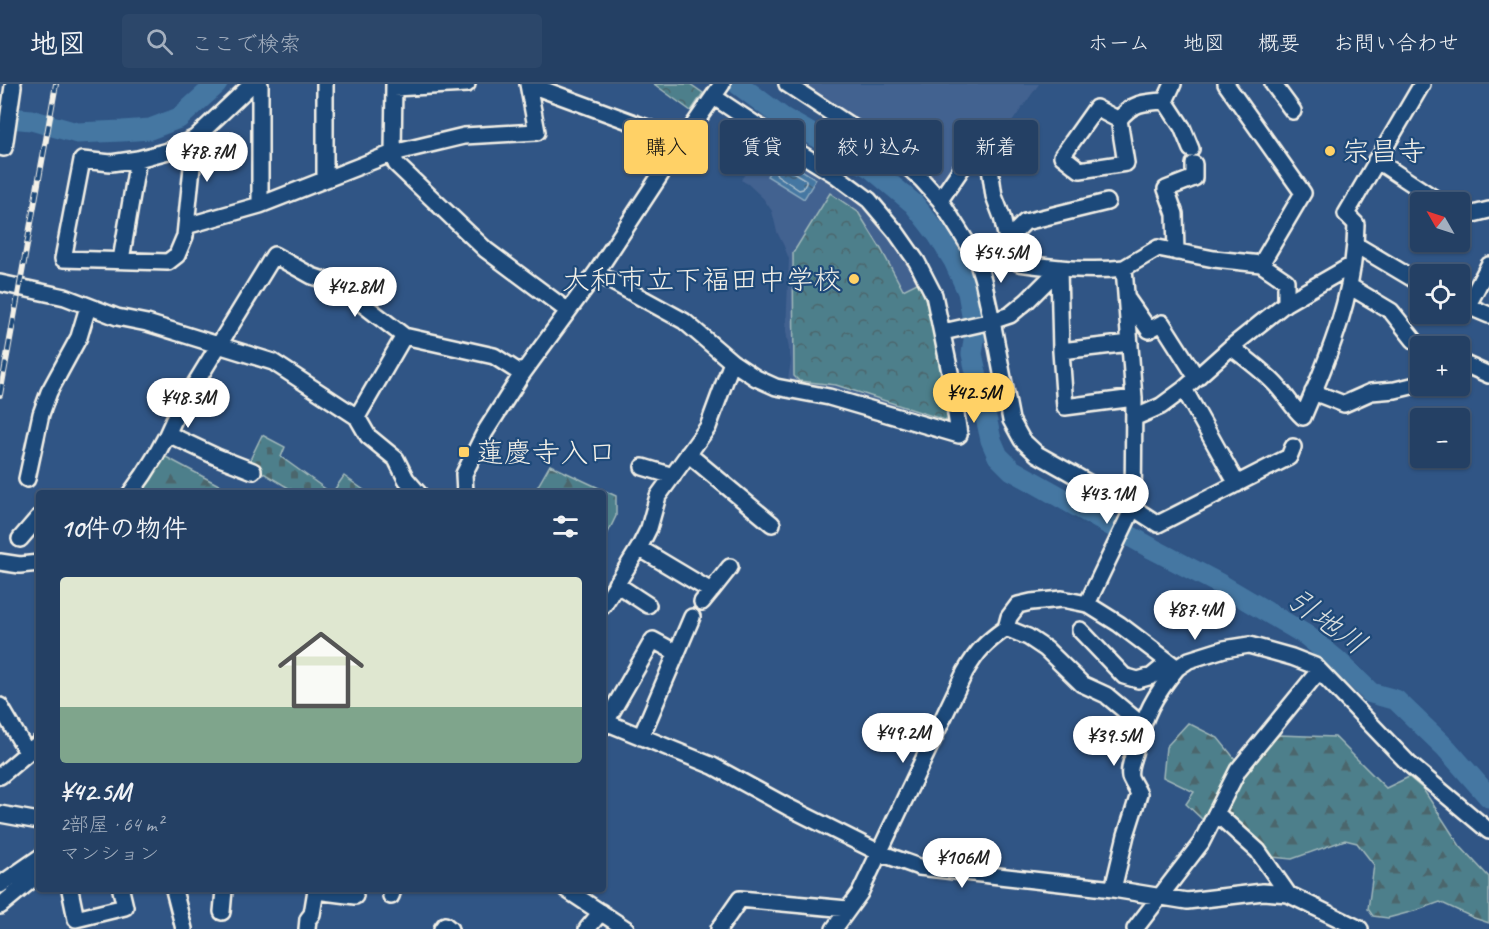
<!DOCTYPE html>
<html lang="ja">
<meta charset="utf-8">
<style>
body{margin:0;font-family:Caveat,"Klee One",sans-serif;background:#2c476a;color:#f1f3f6;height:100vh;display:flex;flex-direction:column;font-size:22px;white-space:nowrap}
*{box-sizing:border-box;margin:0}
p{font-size:20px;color:#a3afbf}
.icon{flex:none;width:33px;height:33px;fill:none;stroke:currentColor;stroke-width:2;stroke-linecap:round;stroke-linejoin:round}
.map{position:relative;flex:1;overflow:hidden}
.side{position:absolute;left:36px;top:406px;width:570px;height:402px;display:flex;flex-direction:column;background:#244064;border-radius:6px;box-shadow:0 2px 4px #0004,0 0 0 2px #415978}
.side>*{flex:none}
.guide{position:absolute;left:624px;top:36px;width:570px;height:54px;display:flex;gap:12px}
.needle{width:39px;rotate:309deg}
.tools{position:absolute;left:1410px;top:108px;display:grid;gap:12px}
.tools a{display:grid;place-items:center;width:60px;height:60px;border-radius:6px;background:#244064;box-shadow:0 2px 4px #0004,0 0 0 2px #415978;font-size:30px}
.price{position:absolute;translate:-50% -51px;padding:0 14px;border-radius:21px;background:#fff;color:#222;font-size:20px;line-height:39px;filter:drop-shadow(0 2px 3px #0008)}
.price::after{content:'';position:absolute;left:50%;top:36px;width:18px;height:14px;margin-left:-9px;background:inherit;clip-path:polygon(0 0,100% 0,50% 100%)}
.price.selected{background:#ffd166;color:#111}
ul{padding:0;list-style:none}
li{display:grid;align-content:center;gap:12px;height:318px;padding:0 24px}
li span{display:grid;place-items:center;height:186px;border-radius:6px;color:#555}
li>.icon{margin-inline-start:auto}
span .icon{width:108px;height:108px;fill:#fffc;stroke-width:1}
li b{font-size:26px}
h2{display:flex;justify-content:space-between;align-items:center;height:72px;padding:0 24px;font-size:26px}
.tag{padding:0 21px;border-radius:6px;background:#244064;box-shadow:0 2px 4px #0004,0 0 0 2px #415978;font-size:21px;line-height:54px}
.tag.selected{background:#ffd166;color:#111}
header{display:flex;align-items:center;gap:36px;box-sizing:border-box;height:84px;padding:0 30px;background:#244064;border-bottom:2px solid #415978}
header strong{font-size:28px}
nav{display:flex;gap:33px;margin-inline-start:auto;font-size:21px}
.search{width:420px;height:54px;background:#2c476a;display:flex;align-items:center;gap:15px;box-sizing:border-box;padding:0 21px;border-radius:6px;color:#a3afbf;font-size:22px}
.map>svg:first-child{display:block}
.built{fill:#436290}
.forest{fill:url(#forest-firs);stroke:#a1b8ba;stroke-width:1.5}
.cemetery{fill:url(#cemetery-stones);stroke:#a1b8ba;stroke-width:1.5}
.park{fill:url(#park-crowns);stroke:#a1b8ba;stroke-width:1.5}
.water{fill:url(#water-ripples);stroke:#8aa8be;stroke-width:1.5}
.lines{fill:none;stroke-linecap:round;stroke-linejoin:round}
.shore{stroke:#aec0cc;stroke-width:1.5}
.river{stroke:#4477a2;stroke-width:21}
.minor-casing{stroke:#f4f1e8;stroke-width:20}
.minor{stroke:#1f4a7a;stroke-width:15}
.rail-casing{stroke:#f4f1e8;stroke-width:6}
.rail{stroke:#1f4a7a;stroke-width:4;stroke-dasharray:11;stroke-linecap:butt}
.poi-dot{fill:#ffd166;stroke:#1f4a7a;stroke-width:2}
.labels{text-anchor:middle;stroke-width:4.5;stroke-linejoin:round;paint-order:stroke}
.poi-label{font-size:28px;fill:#f4f1e8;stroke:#1f4a7a;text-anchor:start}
.water-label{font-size:30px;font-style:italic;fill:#dadfde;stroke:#1f4a7a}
</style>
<header>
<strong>地図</strong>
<div class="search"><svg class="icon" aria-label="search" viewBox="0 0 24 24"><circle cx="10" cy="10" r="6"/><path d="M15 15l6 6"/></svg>ここで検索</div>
<nav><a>ホーム</a><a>地図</a><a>概要</a><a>お問い合わせ</a></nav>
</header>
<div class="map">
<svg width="1489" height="845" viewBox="0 0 1489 845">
<defs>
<pattern id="forest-firs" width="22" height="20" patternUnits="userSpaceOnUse" patternTransform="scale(1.5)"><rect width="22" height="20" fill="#4e7f8b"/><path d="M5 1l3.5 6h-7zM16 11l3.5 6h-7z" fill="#4c666c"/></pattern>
<pattern id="cemetery-stones" width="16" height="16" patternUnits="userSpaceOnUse" patternTransform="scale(1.5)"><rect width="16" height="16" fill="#4e7f8b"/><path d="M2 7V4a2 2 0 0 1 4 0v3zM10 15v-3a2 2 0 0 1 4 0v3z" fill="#4c666c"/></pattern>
<pattern id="park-crowns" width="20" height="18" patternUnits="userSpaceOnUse" patternTransform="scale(1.5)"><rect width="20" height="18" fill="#4e7f8b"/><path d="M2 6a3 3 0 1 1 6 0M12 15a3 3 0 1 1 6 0" fill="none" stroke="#4c666c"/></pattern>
<pattern id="water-ripples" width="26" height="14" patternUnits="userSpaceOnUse" patternTransform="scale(1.5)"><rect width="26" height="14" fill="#4477a2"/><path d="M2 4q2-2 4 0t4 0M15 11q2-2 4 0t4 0" fill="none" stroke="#466074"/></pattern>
</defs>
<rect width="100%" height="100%" fill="#305585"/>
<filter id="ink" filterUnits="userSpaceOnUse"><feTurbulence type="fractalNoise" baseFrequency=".0167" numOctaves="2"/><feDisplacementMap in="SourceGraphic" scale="12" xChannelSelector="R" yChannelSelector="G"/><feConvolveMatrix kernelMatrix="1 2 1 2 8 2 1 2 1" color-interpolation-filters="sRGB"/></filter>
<g filter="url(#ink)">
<path class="built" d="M805,0H1039L995,62L991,49L978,46L938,102L879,53L802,4Z
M767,56L845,104L878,132L915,185L932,227L953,337L949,342L787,301L791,277L786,247L789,175L784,162L777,148L772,127L763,114L748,100L741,96Z"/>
<path class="forest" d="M164,372L234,409H150L142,404Z
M550,381L616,412V432L603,459V410L534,409Z
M1188,639L1218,654L1235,675L1245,684L1279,651L1335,653L1386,704L1409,693L1423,705L1460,762L1489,793V839L1474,834L1440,818L1418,826L1388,834L1373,832L1368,825L1374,781L1357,759L1345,756L1292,775L1272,773L1228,729L1215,718L1203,736L1186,720L1194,708L1163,693L1166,663Z"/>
<path class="cemetery" d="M262,351L285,363L281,373L331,409H297L248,380Z
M344,392L368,409H332Z"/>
<path class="park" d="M654,0H690L703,9L691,27Z
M830,109L858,128L881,165L903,206L919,198L931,230L951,338L836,301L799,297L794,292L793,169Z"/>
<path class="water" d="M779,72L816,95L804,115L767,92Z"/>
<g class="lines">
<path class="shore" d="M783,82L806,96V99L803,105L799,106L777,91L776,89L779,83Z"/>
<path class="river" d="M738,0L783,34L871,84L914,120L938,151L954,177L968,208L975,249L972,270L991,356L998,372L1012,386L1153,465L1218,499L1306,551L1339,578L1371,609L1396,616L1446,664L1489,713
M0,33L31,36L77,49L122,47L150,45L179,34L217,0"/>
<g class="minor-casing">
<path id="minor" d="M394,0L393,69L396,80L486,166L568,227
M528,0L653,46L680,61
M787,0L895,71L922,96L940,116L976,173L983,196L992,237L1011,336L1022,356L1037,370L1133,424L1158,440L1289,373L1293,363
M1226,0L1303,109L1261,180
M1273,0L1293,27
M394,4L467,0
M1165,17L1182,43L1191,65
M1119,36L1096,24L1062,72L1080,86L1126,79L1119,36C1131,19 1144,18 1165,17L1173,0
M195,54L185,152L177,171L168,178L63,175L82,76L111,79L138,75L168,67L195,54L252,0
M0,63L4,64L13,2
M1376,76L1440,118
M325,95V0
M940,116L985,50L994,112L1002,133L1009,164L1019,179C1054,184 1089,188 1124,184L1134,314L1133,424L1087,520L1119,540L1177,584L1189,576L1224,565L1249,561L1292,573L1315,582L1409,680L1489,747
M260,121L393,69L464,52L537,48L528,0
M1460,132L1461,133L1489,126
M186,142L260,121V0
M1007,156L1025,138L1107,118
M1356,161L1420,199
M1176,168L1175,130L1166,105L1194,94V80
M121,176L138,75
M1489,181L1468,221L1470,223L1489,231
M1124,184L1158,164L1214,175L1261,180L1286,197V219
M1059,185L1061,267L1065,323L1134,314
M596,189L684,237L732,278L756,294L776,303L829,313L959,351L950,288L934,211L917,178L896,148L869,116L834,90L785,60L714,13
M0,199L65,213L117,233L147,239L273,278L357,333L368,352L396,375L406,395L419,410
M1349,202L1391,227L1414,256
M1128,216L1149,246L1162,239L1197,294
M943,248L992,237L1010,231L1027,217L1059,185
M1231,263C1248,276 1265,288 1278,303C1287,313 1293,324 1303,333C1330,270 1355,210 1356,140L1346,130L1422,0
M1061,267L1130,259
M1460,278L1489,291
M1184,305L1237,400
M1313,308L1344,320L1371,308L1395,306L1420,300
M357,333L404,252
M1134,334L1161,322L1184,305L1231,263L1286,219L1352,181
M168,350L217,373L253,387
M688,370L772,440
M643,383L673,392
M27,395L41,330L49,308L79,253L88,223
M130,410C149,385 164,360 176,331L274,171L312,192L333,199L343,205L404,252L494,272L522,290
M465,410L464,390L485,348L522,290L596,189L680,61L722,0
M20,455L38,434L39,435
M639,464L711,507L702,518
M0,478L20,481L39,479
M616,500L648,521
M711,507L730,483
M603,522L639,464L649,444L658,412L708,343L732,278
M1006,544L1028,553L1046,565L1082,600L1106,611L1142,641
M1080,546L1124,592L1138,596L1152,592L1169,578
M0,622L27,668
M603,637L713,682L788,723L880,769L919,783L1113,805L1187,817L1263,808L1288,810L1360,845
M603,643L653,556L677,569
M641,653L692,533
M0,692L39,659
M1216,729L1258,767L1288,810
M0,730L39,737
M0,801L39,774
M1113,805L1126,751L1139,710C1136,704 1132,698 1130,693C1128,684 1133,674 1135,666C1145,630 1153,613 1177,584
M70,806L76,835L125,823L121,806
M174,806L184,845
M567,806L626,845
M316,807L355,812
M391,812L393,806
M0,822L35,793L39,792
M222,828L224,806
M307,845L308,835L312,830L316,806
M442,845L445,841L450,845
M587,845L601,828
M719,845L740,815L847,825
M834,845L860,809L965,588C978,566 985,559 1006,544L1009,533L1018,521L1031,518L1062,515L1087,520
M1135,845L1201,759L1238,686L1313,594L1320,588"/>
</g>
<use href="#minor" class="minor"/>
<g class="rail-casing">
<path id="rail" d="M0,311L56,0"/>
</g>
<use href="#rail" class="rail"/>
</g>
</g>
<g class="poi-dot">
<circle cx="1330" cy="67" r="6"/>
<circle cx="854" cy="195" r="6"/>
<rect x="458" y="362" width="12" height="12" rx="3"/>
</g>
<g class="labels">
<g class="poi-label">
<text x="1342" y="77">宗昌寺</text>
<text x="842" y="205" text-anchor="end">大和市立下福田中学校</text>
<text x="476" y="378">蓮慶寺入口</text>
</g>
<g class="water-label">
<text transform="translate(1327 537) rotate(36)" y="10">引地川</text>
</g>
</g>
</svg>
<div class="tools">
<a><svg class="needle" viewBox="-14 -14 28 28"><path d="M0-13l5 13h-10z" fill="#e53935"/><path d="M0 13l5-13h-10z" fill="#a3afbf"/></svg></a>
<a><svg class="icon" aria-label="locate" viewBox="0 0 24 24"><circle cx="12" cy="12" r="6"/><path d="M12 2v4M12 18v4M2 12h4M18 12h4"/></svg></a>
<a>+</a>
<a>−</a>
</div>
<b class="price" style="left:207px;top:99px">¥78.7M</b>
<b class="price" style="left:1001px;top:200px">¥54.5M</b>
<b class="price" style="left:355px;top:234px">¥42.8M</b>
<b class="price selected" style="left:974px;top:340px">¥42.5M</b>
<b class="price" style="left:188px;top:345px">¥48.3M</b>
<b class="price" style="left:1107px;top:441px">¥43.1M</b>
<b class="price" style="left:1195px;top:557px">¥87.4M</b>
<b class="price" style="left:903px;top:680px">¥49.2M</b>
<b class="price" style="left:1114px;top:683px">¥39.5M</b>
<b class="price" style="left:962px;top:805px">¥106M</b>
<div class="guide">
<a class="tag selected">購入</a>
<a class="tag">賃貸</a>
<a class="tag">絞り込み</a>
<a class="tag">新着</a>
</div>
<section class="side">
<h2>10件の物件<svg class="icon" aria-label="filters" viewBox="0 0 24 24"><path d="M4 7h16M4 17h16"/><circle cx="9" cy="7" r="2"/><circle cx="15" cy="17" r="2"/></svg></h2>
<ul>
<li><span style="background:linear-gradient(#dfe7d0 70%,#7fa58c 0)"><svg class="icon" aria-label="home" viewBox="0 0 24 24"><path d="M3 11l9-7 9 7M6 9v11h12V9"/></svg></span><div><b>¥42.5M</b><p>2部屋 · 64 m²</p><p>マンション</p></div></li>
</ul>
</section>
</div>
